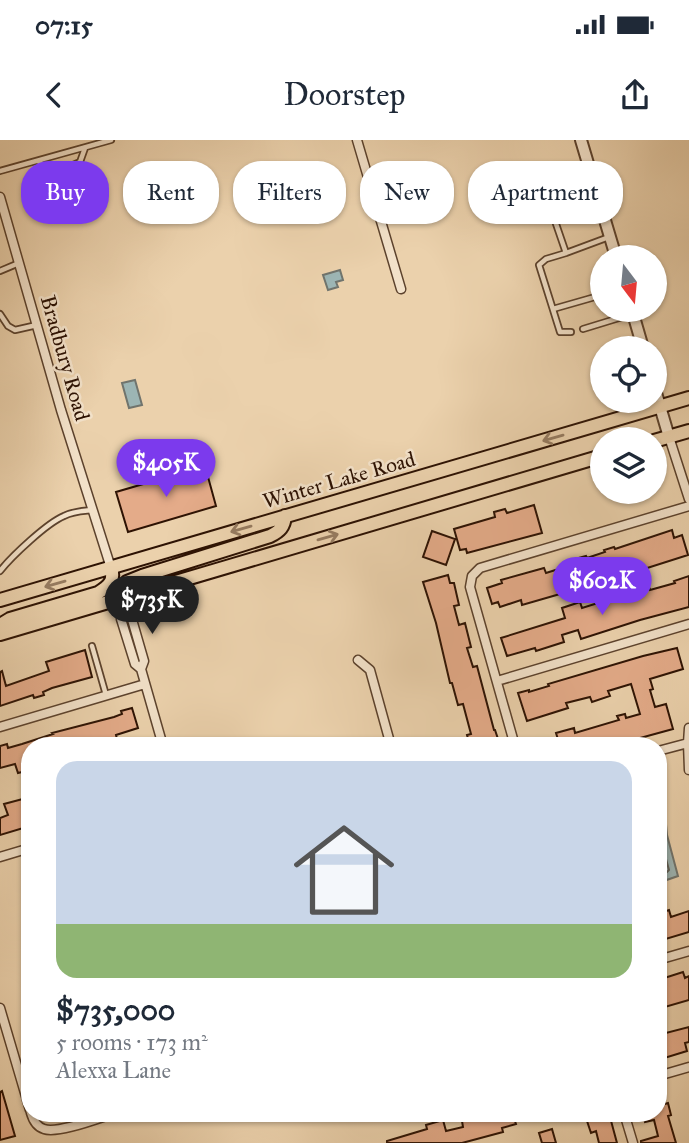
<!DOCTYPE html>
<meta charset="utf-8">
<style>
body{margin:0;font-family:"IM FELL Great Primer",serif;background:#f6f6f7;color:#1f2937;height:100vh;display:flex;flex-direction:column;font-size:26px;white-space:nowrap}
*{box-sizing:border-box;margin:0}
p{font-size:23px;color:#747a83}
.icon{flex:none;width:38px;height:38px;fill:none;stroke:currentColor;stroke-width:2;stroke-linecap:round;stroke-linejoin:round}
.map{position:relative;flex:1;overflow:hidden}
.side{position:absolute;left:21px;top:597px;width:646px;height:385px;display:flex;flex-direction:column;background:#fff;border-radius:28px;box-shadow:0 2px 5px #0004}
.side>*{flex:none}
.top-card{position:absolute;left:21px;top:21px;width:648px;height:63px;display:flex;gap:14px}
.needle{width:46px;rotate:164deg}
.fabs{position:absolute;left:590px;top:105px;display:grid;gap:14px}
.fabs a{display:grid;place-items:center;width:77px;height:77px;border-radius:50%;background:#fff;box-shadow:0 2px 5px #0004;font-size:35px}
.price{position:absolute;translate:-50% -60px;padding:0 16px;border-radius:24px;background:#7c3aed;color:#fff;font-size:23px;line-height:46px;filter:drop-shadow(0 2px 4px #0008)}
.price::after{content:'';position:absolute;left:50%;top:42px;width:21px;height:16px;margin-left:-10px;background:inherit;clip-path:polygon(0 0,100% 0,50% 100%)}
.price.selected{background:#222;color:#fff}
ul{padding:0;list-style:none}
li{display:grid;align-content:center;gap:14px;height:371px;padding:0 35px}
li span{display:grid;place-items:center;height:217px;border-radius:21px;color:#555}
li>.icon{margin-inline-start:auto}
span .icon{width:126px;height:126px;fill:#fffc;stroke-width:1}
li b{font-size:30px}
.pill{padding:0 24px;border-radius:28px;background:#fff;box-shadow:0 2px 5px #0004;font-size:24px;line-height:63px}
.pill.selected{background:#7c3aed;color:#fff}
.status{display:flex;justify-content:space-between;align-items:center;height:49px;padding:0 35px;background:#fff;direction:ltr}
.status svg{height:19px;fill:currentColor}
header{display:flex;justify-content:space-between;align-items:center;height:91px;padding:0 35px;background:#fff;font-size:32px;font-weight:600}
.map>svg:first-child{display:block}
.water{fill:#9cb5b4;stroke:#70746d;stroke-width:2}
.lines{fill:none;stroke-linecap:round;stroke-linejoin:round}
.shore{stroke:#64645c;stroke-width:2}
.building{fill:#e4ab89;stroke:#2d1203;stroke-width:2}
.service-casing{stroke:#5c422d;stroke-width:8}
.minor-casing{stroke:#5c422d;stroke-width:11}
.tertiary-casing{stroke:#5c422d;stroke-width:14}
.primary-casing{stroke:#2d1203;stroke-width:16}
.service{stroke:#f2e1c9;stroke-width:4.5}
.minor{stroke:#f2e1c9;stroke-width:8}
.tertiary{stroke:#f2e1c9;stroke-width:10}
.primary{stroke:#ebd1ac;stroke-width:12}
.oneway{stroke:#967b60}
.labels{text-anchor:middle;stroke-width:5;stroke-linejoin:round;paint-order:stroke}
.street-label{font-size:21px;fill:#2d1203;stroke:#f2e1c9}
</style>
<div class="status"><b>07:15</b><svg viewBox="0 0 49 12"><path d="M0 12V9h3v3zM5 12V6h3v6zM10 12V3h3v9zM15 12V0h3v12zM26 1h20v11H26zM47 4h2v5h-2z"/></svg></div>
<header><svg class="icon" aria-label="back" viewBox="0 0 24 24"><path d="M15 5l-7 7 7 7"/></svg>Doorstep<svg class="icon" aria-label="share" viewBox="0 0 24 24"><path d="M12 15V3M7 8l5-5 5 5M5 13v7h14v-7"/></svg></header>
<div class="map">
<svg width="689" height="1003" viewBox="0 0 689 1003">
<rect width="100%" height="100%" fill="#ebd1ac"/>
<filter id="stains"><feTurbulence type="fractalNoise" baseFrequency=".00286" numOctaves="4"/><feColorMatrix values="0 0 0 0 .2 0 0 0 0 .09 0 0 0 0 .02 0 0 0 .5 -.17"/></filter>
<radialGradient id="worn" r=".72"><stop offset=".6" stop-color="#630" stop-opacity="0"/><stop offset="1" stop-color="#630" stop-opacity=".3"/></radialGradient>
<path class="water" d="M340,130L343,140L336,142L338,147L328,150L323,135Z
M135,240L142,265L129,268L122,243Z
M662,641L667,695L678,736L658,743V642Z"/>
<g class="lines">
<path class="shore" d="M658,672L660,697L669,730L667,732L658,736"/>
</g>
<path class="building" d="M205,326L216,366L128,392L116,352Z
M534,365L542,393L467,413L466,409L460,410L454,389L495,377L494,372L505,369L507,373Z
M672,390L674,398L682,395L688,415L644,429V431L635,434L634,432L625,433L584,447L583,442L559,450L560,454L522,465L521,460L500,467L498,462L492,464L487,448L502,443L501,440L544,428L546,433L565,427L564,422L586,416L587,418L605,412L604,410L614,407L615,409Z
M432,391L455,399L446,425L423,417Z
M448,435L450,443H454L459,465L454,466L459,485L465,483L471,507L467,508L473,527L477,526L494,590H495L498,599L493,601L494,606H470L467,595L471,594L463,564L458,565L452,543H450L436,483L423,442Z
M689,436V467L640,480L581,499L578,490L562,495L564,502L536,511L535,508L507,516L501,498L565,478L562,468L580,462L582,468L649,447L650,450L675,443L674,441Z
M677,508L683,529L650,539L653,549L650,550L655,567L666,564L673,589L611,606H560L556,593L574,588L575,593L619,580L617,576L625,574L626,578L640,574L631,544L608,551L610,556L592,562L590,557L566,563L568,568L527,581L518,553L529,550V552L549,546L548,544L643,516Z
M85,510L92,537L52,548L43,552L44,555L34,558L33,555L0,566V532L2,531L6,546L49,531L46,522Z
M132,568L138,588L116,595L117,599L93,606H30V630L18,633L15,624L0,628V606L7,604L8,608L22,604L53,594L52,593L114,577L122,574L121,571Z
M30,657V686L0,695V678L8,675L4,664Z
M669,770L671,777L689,771V792L659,801L658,774Z
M683,832L685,838L689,836V860L658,869V840Z
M689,887V902L685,903L687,911L658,920V895Z
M2,951L15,996L0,1000V952Z
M668,963L671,975L668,976L676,1003H641V1001L658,996L654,980L645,982L643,973H658V966Z
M487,973H512L516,984L502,988L503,992L462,1003H387V1001L427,989L426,985L443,980L446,991L463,987L462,981L487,975Z
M592,973H603L604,979L610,977L617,1003H599L596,991L591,993L585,975Z
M552,989L556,1003H542L539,993Z"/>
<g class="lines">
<g class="service-casing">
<path id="service" d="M38,21C47,28 52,30 62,29
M71,26L80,22L85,8
M0,31L111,0
M477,42L517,29L537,37L543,46L566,113L609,97
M566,113L546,119L539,125L560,192H571
M0,131L19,123
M553,169L602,155
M0,174L8,186L15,190L37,185
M583,189L632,174
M0,431C12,416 47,383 64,376C73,371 82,371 92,370
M92,506L106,555"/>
</g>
<g class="minor-casing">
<path id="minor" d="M357,0L401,149
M0,57L61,270L111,428
M669,297L689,359
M121,458L125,471L131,476L144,521L141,529
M125,471L121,479L135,524L141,529L163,606
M358,520L370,530L391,606
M497,541L689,484
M0,587L145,544
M689,588L688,603L689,630
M515,606L470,447L472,436L480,428L689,366
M658,611L688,603
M0,717L30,708
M658,820L689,811
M0,868L30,970
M658,936L689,927
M31,973C33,980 37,987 44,989C58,994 99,978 115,973
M624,973L633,1003"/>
</g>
<g class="tertiary-casing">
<path id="tertiary" d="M581,0L616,117
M632,170L643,208
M654,246L669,297"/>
</g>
<g class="primary-casing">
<path id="primary" d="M654,301L689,291
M121,458L120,451L127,442L142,436L270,396C280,391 284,387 285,376
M0,460L689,258
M0,485L10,479L98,453C109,446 115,441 111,428
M0,494L602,316"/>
</g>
<use href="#service" class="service"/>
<use href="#minor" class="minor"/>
<use href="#tertiary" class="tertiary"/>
<use href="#primary" class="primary"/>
</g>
<defs><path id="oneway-shaft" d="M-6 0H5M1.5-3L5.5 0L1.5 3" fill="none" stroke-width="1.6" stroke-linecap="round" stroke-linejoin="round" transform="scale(1.75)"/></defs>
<g class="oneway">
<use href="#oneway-shaft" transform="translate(553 298) rotate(164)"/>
<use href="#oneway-shaft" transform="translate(241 389) rotate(164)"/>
<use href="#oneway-shaft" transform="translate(328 397) rotate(-16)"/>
<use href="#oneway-shaft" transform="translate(55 444) rotate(164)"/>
</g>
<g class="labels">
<g class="street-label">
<text transform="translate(65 218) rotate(74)" y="7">Bradbury Road</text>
<text transform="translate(339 340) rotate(-16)" y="7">Winter Lake Road</text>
</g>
</g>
<rect width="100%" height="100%" filter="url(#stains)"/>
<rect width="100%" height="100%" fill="url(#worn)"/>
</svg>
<div class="fabs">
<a><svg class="needle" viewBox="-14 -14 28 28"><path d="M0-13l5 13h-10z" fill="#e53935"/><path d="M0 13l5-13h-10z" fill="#747a83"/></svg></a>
<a><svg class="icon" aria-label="locate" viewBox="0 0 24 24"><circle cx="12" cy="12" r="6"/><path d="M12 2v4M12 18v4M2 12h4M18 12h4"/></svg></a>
<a><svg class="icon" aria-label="layers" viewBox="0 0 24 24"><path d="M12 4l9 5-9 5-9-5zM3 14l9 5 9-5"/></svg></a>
</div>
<b class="price" style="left:166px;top:359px">$405K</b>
<b class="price" style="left:602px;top:477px">$602K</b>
<b class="price selected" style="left:152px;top:496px">$735K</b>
<div class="top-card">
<a class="pill selected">Buy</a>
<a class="pill">Rent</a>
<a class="pill">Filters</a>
<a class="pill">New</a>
<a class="pill">Apartment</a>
</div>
<section class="side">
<ul>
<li><span style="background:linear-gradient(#c9d6e8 75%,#8fb573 0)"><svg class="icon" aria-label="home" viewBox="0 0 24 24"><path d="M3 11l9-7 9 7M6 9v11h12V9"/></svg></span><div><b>$735,000</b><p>5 rooms · 173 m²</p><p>Alexxa Lane</p></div></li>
</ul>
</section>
</div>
